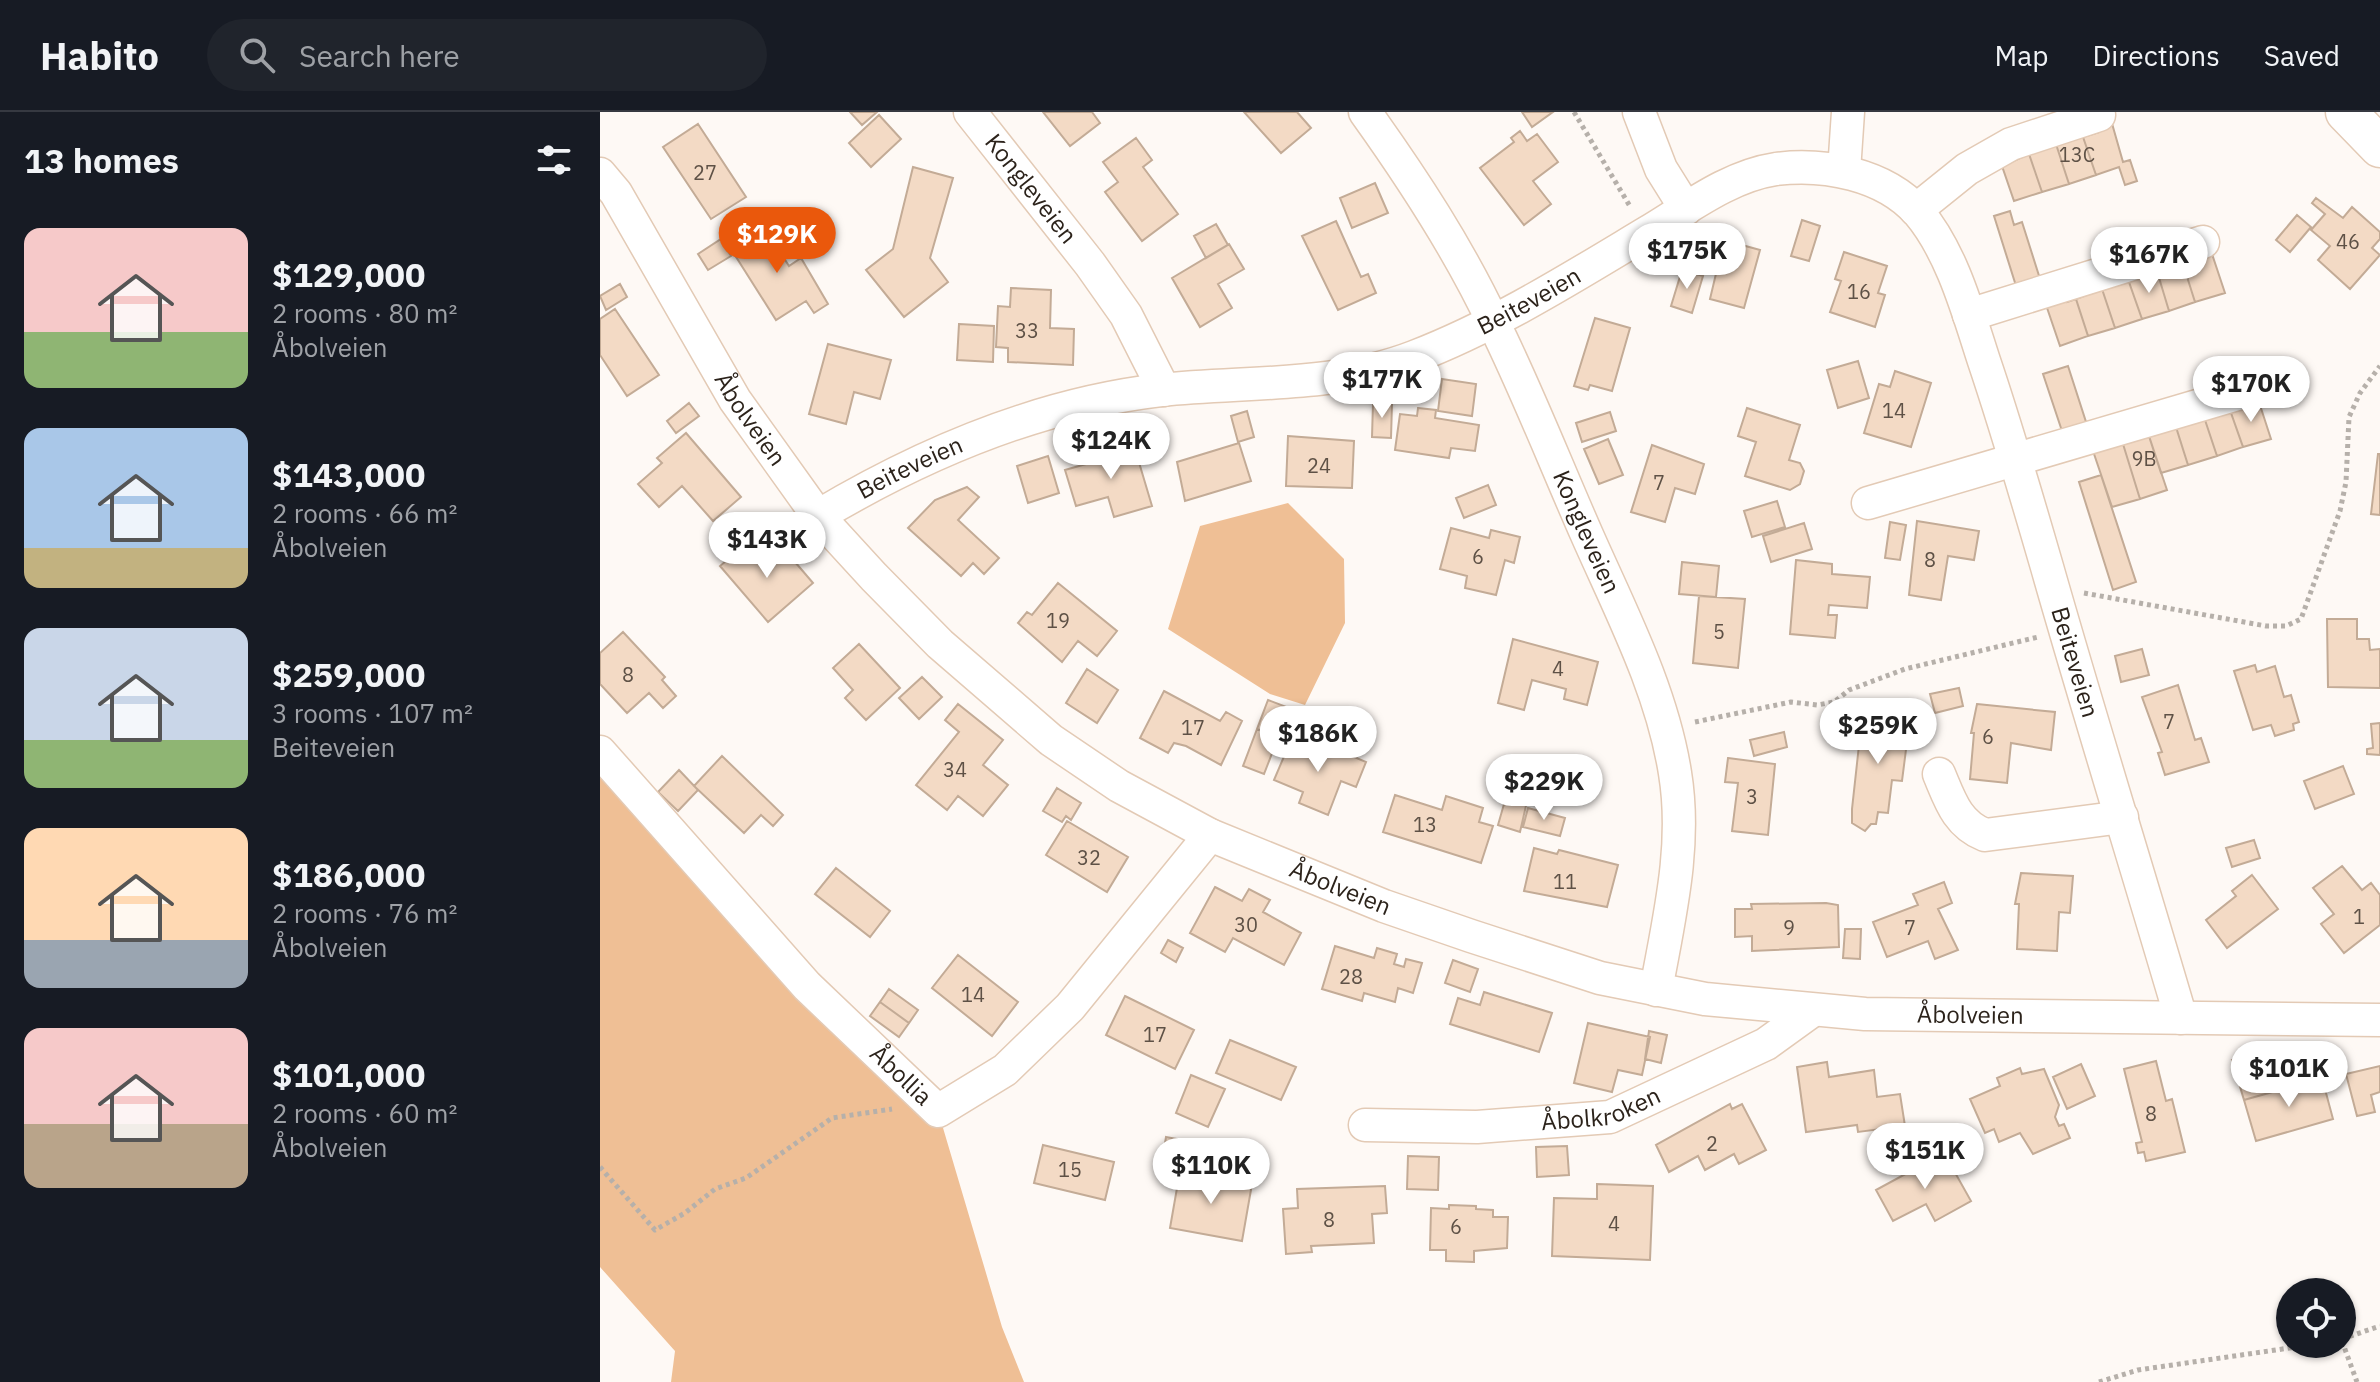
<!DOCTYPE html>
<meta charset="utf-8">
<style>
body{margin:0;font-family:"IBM Plex Sans",sans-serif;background:#20242c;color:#f1f3f6;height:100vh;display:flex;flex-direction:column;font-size:30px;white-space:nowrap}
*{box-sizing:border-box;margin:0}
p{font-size:26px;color:#9ea1a6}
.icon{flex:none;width:44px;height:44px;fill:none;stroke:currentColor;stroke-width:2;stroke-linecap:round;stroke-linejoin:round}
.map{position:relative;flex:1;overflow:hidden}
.side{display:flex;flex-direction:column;background:#171b24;width:600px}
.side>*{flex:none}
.fabs{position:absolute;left:1676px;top:1166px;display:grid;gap:16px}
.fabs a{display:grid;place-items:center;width:80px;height:80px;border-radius:50%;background:#171b24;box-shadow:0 2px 6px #0004;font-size:40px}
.price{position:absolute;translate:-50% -68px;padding:0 18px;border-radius:28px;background:#fff;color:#222;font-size:26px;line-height:52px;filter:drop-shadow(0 2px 4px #0008)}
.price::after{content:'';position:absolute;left:50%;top:48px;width:24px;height:18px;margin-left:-12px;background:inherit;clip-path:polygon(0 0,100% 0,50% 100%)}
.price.current{background:#ea580c;color:#fff}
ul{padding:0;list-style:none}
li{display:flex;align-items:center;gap:24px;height:200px;padding:0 24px}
li span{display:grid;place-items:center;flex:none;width:224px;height:160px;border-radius:16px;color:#555}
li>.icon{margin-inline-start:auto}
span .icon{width:96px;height:96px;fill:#fffc;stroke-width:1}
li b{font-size:34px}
h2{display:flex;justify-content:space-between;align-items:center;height:96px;padding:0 24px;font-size:34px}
header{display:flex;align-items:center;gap:48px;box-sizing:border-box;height:112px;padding:0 40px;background:#171b24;border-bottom:2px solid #363941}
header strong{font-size:38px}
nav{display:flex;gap:44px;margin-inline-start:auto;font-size:28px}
.search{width:560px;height:72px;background:#20242c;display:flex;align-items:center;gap:20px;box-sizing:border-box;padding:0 28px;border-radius:44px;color:#9ea1a6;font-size:30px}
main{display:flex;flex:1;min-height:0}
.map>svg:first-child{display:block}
.green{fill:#efbf95}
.building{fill:#f3dac5;stroke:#c3ab96;stroke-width:2}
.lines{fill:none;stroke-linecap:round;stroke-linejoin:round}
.minor-casing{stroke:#e3cab5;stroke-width:35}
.major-casing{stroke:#e3cab5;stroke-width:43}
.path{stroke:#b6b0aa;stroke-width:5;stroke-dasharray:4 4;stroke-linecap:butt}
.minor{stroke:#fff;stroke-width:32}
.major{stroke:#fff;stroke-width:40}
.labels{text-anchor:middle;stroke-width:6;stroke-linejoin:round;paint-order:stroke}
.number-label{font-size:20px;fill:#5e5146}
.street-label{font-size:24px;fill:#2c231b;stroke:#fff}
</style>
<header>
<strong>Habito</strong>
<div class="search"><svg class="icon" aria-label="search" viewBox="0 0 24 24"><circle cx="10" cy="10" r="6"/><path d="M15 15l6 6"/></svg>Search here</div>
<nav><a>Map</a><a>Directions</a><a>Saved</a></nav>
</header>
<main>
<section class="side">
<h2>13 homes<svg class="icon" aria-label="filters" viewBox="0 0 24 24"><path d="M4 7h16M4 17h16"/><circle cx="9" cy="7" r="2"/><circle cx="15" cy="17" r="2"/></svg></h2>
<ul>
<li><span style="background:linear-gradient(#f6c9c9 65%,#8fb573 0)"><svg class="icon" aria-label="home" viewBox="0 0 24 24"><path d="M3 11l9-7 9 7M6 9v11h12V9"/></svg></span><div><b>$129,000</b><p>2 rooms · 80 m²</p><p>Åbolveien</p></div></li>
<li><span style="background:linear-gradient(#a9c7e8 75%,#c2b280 0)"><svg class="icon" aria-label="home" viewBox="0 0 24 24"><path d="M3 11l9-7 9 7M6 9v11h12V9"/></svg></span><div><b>$143,000</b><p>2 rooms · 66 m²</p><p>Åbolveien</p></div></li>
<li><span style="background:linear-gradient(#c9d6e8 70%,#8fb573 0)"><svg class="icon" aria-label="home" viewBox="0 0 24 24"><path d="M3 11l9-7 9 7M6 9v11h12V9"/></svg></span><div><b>$259,000</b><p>3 rooms · 107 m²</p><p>Beiteveien</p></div></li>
<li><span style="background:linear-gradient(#ffd9b3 70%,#9aa5b1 0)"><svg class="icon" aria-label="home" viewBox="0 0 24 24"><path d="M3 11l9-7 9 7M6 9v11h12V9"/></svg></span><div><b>$186,000</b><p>2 rooms · 76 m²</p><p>Åbolveien</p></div></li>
<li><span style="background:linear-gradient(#f6c9c9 60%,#b9a48a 0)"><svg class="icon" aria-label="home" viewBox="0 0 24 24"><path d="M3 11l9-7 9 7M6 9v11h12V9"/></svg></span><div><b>$101,000</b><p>2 rooms · 60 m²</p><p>Åbolveien</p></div></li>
</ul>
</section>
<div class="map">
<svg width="1780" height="1270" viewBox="0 0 1780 1270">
<rect width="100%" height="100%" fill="#fef9f5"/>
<path class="green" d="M688,391L744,447L745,511L705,593L670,582L568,517L600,414Z
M0,640L338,999L402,1215L424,1270H71L75,1239L0,1155Z"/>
<path class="building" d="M250,0H277L262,13Z
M443,0H492L500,11L470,34Z
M644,0H697L711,16L681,41Z
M922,0H953L932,15Z
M279,3L301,27L271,55L249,31Z
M1511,8L1523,50L1530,48L1537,69L1525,73L1519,55L1496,63L1483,25L1499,20L1496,12Z
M98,12L146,85L111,107L63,35Z
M920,19L927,29L937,22L958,50L933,69L951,92L924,113L880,56L914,30L911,26Z
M1483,25L1496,63L1469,72L1454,26Z
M536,26L552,48L543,55L578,102L542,129L505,80L518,70L503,50Z
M1454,26L1469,72L1442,80L1429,42Z
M1429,42L1442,80L1414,89L1402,54Z
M313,55L353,66L330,146L348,170L304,205L266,158L293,137Z
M775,71L788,101L752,116L740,86Z
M1716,86L1743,106L1752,95L1780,120V127L1772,136L1780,143L1750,177L1718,148L1730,134L1711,118L1725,102L1712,91Z
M1410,99L1414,113L1422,110L1441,170L1417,177L1394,104Z
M1697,103L1711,115L1690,140L1676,128Z
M1202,108L1220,114L1209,149L1191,144Z
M736,109L761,165L768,162L776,181L738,198L702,124Z
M616,112L628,133L606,146L594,124Z
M165,115L167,119L173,115L180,125L173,129L189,154L201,146L228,192L214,201L206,189L176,208L131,137Z
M121,127L131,144L108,158L98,142Z
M1124,128L1160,138L1144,196L1110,187Z
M629,132L644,157L618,172L632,196L600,215L572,166Z
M1244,140L1287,154L1278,181L1285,183L1275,215L1230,200L1241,169L1235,167Z
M1612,142L1625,181L1595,190L1583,152Z
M1583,152L1595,190L1569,199L1557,159Z
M1082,158L1103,164L1092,201L1071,194Z
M1557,159L1569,199L1542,207L1529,170Z
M1529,170L1542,207L1515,216L1502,177Z
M20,172L27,185L6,198L0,184Z
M411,176L451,178L450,216L474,217L473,253L408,250V236L396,235L398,194L410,195Z
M1502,177L1515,216L1488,224L1476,187Z
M1464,181L1467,190L1476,187L1488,224L1460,234L1444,187Z
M15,197L59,263L27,284L0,243V207Z
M995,206L1030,216L1012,279L990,273L988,278L974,274Z
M359,212L394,214L393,250L357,248Z
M228,232L291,248L280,287L254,280L246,312L209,302Z
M1258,249L1269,286L1238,296L1227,258Z
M1468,254L1487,313L1463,322L1443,262Z
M1295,259L1331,271L1311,335L1264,321L1279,272L1290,275Z
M842,267L876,272L872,304L838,299Z
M1658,287L1671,327L1643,335L1630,298Z
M89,291L99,304L76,321L67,309Z
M773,291L792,292L791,326L772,325Z
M818,296L836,298L835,306L879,313L875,339L851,336L849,346L795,338L800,302L817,304Z
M1147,296L1200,313L1189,348L1200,351L1204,359L1200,372L1190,378L1145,364L1156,330L1138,324Z
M1630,298L1643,335L1617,344L1604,305Z
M647,299L654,325L638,330L631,304Z
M1010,300L1016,319L982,330L976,311Z
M1604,305L1617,344L1588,353L1576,315Z
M1546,315H1576L1588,353L1561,361Z
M1546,315L1567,378L1540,387L1523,332Z
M86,321L141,385L113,409L82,374L59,395L38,372L62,351L57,346Z
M688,324L754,329L752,376L686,374Z
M1008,327L1023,363L999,372L984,337Z
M518,329L521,341L535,337L552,394L514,405L508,385L476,394L465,358L500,348L496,336Z
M639,331L651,369L585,389L577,350Z
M1523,332L1540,387L1512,395L1491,333Z
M1052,333L1104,352L1095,382L1075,376L1065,410L1031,400Z
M1778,342H1780V403L1771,402Z
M448,344L459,381L428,391L417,354Z
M1501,363L1536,470L1513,478L1479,370Z
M888,373L896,393L864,406L856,386Z
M367,375L379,385L358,408L399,446L384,462L373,451L361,464L308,416L335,388Z
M1177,389L1185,415L1152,425L1144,399Z
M1317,409L1379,419L1374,448L1348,444L1341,488L1309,483Z
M1290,410L1306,413L1300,448L1285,446Z
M1204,411L1212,437L1171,450L1163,424Z
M851,416L889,426L891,418L920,425L914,451L905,448L896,483L865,476L867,464L840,457Z
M145,433L163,453L183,436L213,471L168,510L120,454Z
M1196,448L1232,452V462L1270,465L1267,496L1229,493L1228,503H1237L1235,526L1190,522Z
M1082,450L1119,454L1116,485L1079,482Z
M458,471L517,519L497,544L478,529L462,550L418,511L427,500L432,503Z
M1099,484L1145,487L1138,556L1093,551Z
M1727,507H1757V527H1769L1770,538L1780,537V576L1728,575Z
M23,520L65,565L62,568L76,584L63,596L49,581L27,601L0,572V541Z
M913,527L998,550L987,593L964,587L966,577L932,568L924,598L898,591Z
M259,532L300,576L266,608L245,586L253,578L233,556Z
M1542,537L1549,563L1521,570L1515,544Z
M1655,553L1657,560L1675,554L1684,585L1691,583L1699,610L1693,612L1694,618L1675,624L1671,613L1653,618L1634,559Z
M487,557L518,578L497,611L466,591Z
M322,565L342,585L319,607L299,586Z
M1578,573L1595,628L1601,626L1609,650L1565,663L1558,641L1562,640L1542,585Z
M1359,576L1363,594L1335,601L1330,582Z
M564,579L620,609L626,600L642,609L621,653L586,634L574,631L568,641L540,626Z
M668,588L697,599L694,605L700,607L696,617L683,612L678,626L657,617Z
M358,592L403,628L383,653L408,673L383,704L358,684L347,698L316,673L359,620L345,608Z
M1377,592L1455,600L1451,638L1411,631L1407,671L1370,667L1374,621H1371Z
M1267,601L1310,606L1302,669L1292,668L1288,701L1278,700L1276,712H1271L1265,719L1252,711V697L1261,615H1265Z
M1780,611V643L1767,642V637L1773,636L1771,612Z
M657,617L678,626L664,662L643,654Z
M1184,620L1187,635L1154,644L1150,628Z
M691,628L727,643L731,635L766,650L756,675L741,669L728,703L699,691L703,680L674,668Z
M122,644L183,703L173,714L161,703L144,721L94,674Z
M1128,646L1175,652L1168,723L1132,719L1138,671L1125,670Z
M1743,654L1754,682L1715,697L1704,669Z
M79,658L98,678L78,699L58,680Z
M457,676L481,691L471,708L466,704L462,710L443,699Z
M908,678L928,685L920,720L898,713Z
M795,683L842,698L846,684L883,696L879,710L893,714L881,751L783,720Z
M928,696L965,706L960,724L923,715Z
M467,709L528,745L507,780L446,743Z
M1654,728L1660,746L1632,755L1626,736Z
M934,736L957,742L959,738L1018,753L1007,795L924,779Z
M1742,754L1762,778L1771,771L1780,783V813L1744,841L1721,812L1734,802L1713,776Z
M236,756L290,799L270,825L215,782Z
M1421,761L1473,764L1470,801L1459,800L1457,839L1417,837L1419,792H1415Z
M1652,763L1678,797L1627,836L1606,808L1636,784L1632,779Z
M1344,770L1352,791L1338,797L1358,838L1335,847L1328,829L1287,845L1273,810L1318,793L1313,782Z
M615,775L642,789L649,777L670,788L663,800L701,821L684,853L633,826L625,840L590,821Z
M1226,791L1238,793L1239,835L1152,839V824L1135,825V797H1152L1151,792Z
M1245,817H1261L1260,847L1243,846Z
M568,828L583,836L576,850L561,841Z
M735,834L774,846L777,836L797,842L794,852L804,855L806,847L822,851L813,881L798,876L795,890L764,881L762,889L722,877Z
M358,843L418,890L392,924L332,876Z
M853,848L878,857L870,880L845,871Z
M289,877L318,898L309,911L280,890Z
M884,880L952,901L939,940L850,912L858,886L880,893Z
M525,884L594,918L575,957L506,923Z
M280,890L309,911L299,925L270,904Z
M988,911L1050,925L1042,963L1018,958L1012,980L974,971Z
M1049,919L1067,923L1061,951L1045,947Z
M630,928L696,955L681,988L616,961Z
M1671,937L1683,977L1644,988L1632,948Z
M1556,949L1566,989L1572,987L1585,1040L1546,1049L1544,1040L1538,1041L1536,1031L1542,1030L1524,957Z
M1227,950L1229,965L1274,958L1277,985L1300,982L1305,1014L1258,1020L1257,1013L1206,1020L1197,955Z
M1481,952L1495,984L1467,997L1453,965Z
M1780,954V980L1771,983L1775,1000L1757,1004L1746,962Z
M1420,956L1422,962L1444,957L1459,993L1455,1005L1459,1014L1464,1012L1470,1026L1433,1042L1420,1021L1399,1030L1394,1017L1385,1021L1370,987L1400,974L1397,966Z
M591,963L625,977L608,1015L576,1001Z
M1722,966L1733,1007L1656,1029L1644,988Z
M1130,992L1132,997L1142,992L1166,1038L1139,1052L1134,1042L1105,1058L1098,1044L1069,1060L1056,1033Z
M566,1025L599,1031L594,1061L561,1055Z
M443,1033L514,1050L505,1088L434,1071Z
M967,1034L969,1063L937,1065L936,1035Z
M1344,1041L1371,1089L1335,1109L1326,1092L1293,1109L1276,1078Z
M808,1044L839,1045L838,1078L807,1077Z
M580,1059L652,1072L642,1129L570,1116Z
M997,1072L1053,1074L1050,1148L952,1144L954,1086L997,1087Z
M785,1074L787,1101L772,1102L774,1131L711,1134L712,1140L686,1142L683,1097L698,1096L697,1077Z
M849,1093L876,1094V1097L893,1098V1105H908L907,1136L874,1139V1150L846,1149V1138H830L831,1096L849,1097Z"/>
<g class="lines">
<g class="minor-casing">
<g id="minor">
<path id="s1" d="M370,0L490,152L526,203L564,278"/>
<path id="s2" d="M765,0C813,67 859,137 894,212C928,281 956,353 987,423C1021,500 1062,578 1075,661C1087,734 1069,806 1056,878"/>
<path d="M1039,0L1061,57L1086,97"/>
<path d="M1244,59L1248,0"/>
<path id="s3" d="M0,62L16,81L135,288L218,404L274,465L340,532L451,628L519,674L610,723L784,794L871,824L1000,866L1105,887L1265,902L1780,908"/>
<path d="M1316,98L1367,57L1411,32L1499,3"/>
<path d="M1369,203L1603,130"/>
<path d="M1268,391L1648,279"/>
<path id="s4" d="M218,404C322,342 440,292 561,278C645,269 734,276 814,245C897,213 973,165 1048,120C1088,96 1129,64 1176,57C1224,51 1284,62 1318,100C1352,140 1368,200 1384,249C1407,317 1427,386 1447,455C1490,606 1537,756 1581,906"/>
<path id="s5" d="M0,640L207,874L338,999L405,958L470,895L610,723"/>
<path d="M1339,662C1350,688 1357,712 1385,723L1522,705"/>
<path id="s6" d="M765,1013L877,1015L1010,1005L1166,932L1213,898"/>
</g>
</g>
<g class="major-casing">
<path id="major" d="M1746,0L1780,35"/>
</g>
<path class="path" d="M974,0L1031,96
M1484,481L1666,514H1686L1701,507L1740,399L1746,370L1749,305L1760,281L1780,254
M1095,610L1191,590L1217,593L1234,590L1249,578L1305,557L1438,525
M0,1055L55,1118L85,1101L115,1077L146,1066L232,1006L292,997
M1742,1227L1780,1214
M1742,1229L1757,1270
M1499,1270L1538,1258L1717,1232"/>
<use href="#minor" class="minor"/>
<use href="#major" class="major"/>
</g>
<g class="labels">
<g class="number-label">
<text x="1477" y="50">13C</text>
<text x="105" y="68">27</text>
<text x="1748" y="137">46</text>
<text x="1259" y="187">16</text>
<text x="427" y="226">33</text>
<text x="1294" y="306">14</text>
<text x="1544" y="354">9B</text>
<text x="719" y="361">24</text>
<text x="1059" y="378">7</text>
<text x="878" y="452">6</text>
<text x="1330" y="455">8</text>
<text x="458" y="516">19</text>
<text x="1119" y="527">5</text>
<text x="958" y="564">4</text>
<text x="28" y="570">8</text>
<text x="1569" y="617">7</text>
<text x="593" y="623">17</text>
<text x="1388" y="632">6</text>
<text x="355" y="665">34</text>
<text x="1152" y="692">3</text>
<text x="825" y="720">13</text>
<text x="489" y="753">32</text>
<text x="965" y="777">11</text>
<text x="1759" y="812">1</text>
<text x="646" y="820">30</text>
<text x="1189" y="823">9</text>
<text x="1310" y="823">7</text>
<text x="751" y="872">28</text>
<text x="373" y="890">14</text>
<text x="555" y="930">17</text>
<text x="1551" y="1009">8</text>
<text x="1112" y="1039">2</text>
<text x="470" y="1065">15</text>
<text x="729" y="1115">8</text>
<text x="1014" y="1119">4</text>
<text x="856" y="1122">6</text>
</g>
<g class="street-label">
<text dy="8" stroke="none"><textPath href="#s1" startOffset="98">Kongleveien</textPath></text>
<text dy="8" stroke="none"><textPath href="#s4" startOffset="752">Beiteveien</textPath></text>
<text dy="8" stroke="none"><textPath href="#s3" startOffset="288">Åbolveien</textPath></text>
<text dy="8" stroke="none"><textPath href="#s4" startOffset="104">Beiteveien</textPath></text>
<text dy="8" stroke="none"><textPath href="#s2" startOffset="476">Kongleveien</textPath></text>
<text dy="8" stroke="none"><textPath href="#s4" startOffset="1666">Beiteveien</textPath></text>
<text dy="8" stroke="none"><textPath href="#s3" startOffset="1056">Åbolveien</textPath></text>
<text dy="8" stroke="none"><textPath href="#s3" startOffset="1704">Åbolveien</textPath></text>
<text dy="8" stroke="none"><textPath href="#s5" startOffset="442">Åbollia</textPath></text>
<text dy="8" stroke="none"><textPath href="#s6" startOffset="238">Åbolkroken</textPath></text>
</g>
</g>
</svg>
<div class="fabs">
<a><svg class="icon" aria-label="locate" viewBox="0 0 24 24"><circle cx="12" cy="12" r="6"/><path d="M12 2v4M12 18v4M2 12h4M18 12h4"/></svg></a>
</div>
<b class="price current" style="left:177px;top:163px">$129K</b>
<b class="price" style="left:1087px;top:179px">$175K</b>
<b class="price" style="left:1549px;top:183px">$167K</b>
<b class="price" style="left:782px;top:308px">$177K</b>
<b class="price" style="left:1651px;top:312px">$170K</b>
<b class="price" style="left:511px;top:369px">$124K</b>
<b class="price" style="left:167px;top:468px">$143K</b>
<b class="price" style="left:1278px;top:654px">$259K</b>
<b class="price" style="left:718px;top:662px">$186K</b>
<b class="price" style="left:944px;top:710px">$229K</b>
<b class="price" style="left:1689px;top:997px">$101K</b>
<b class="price" style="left:1325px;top:1079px">$151K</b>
<b class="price" style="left:611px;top:1094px">$110K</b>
</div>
</main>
